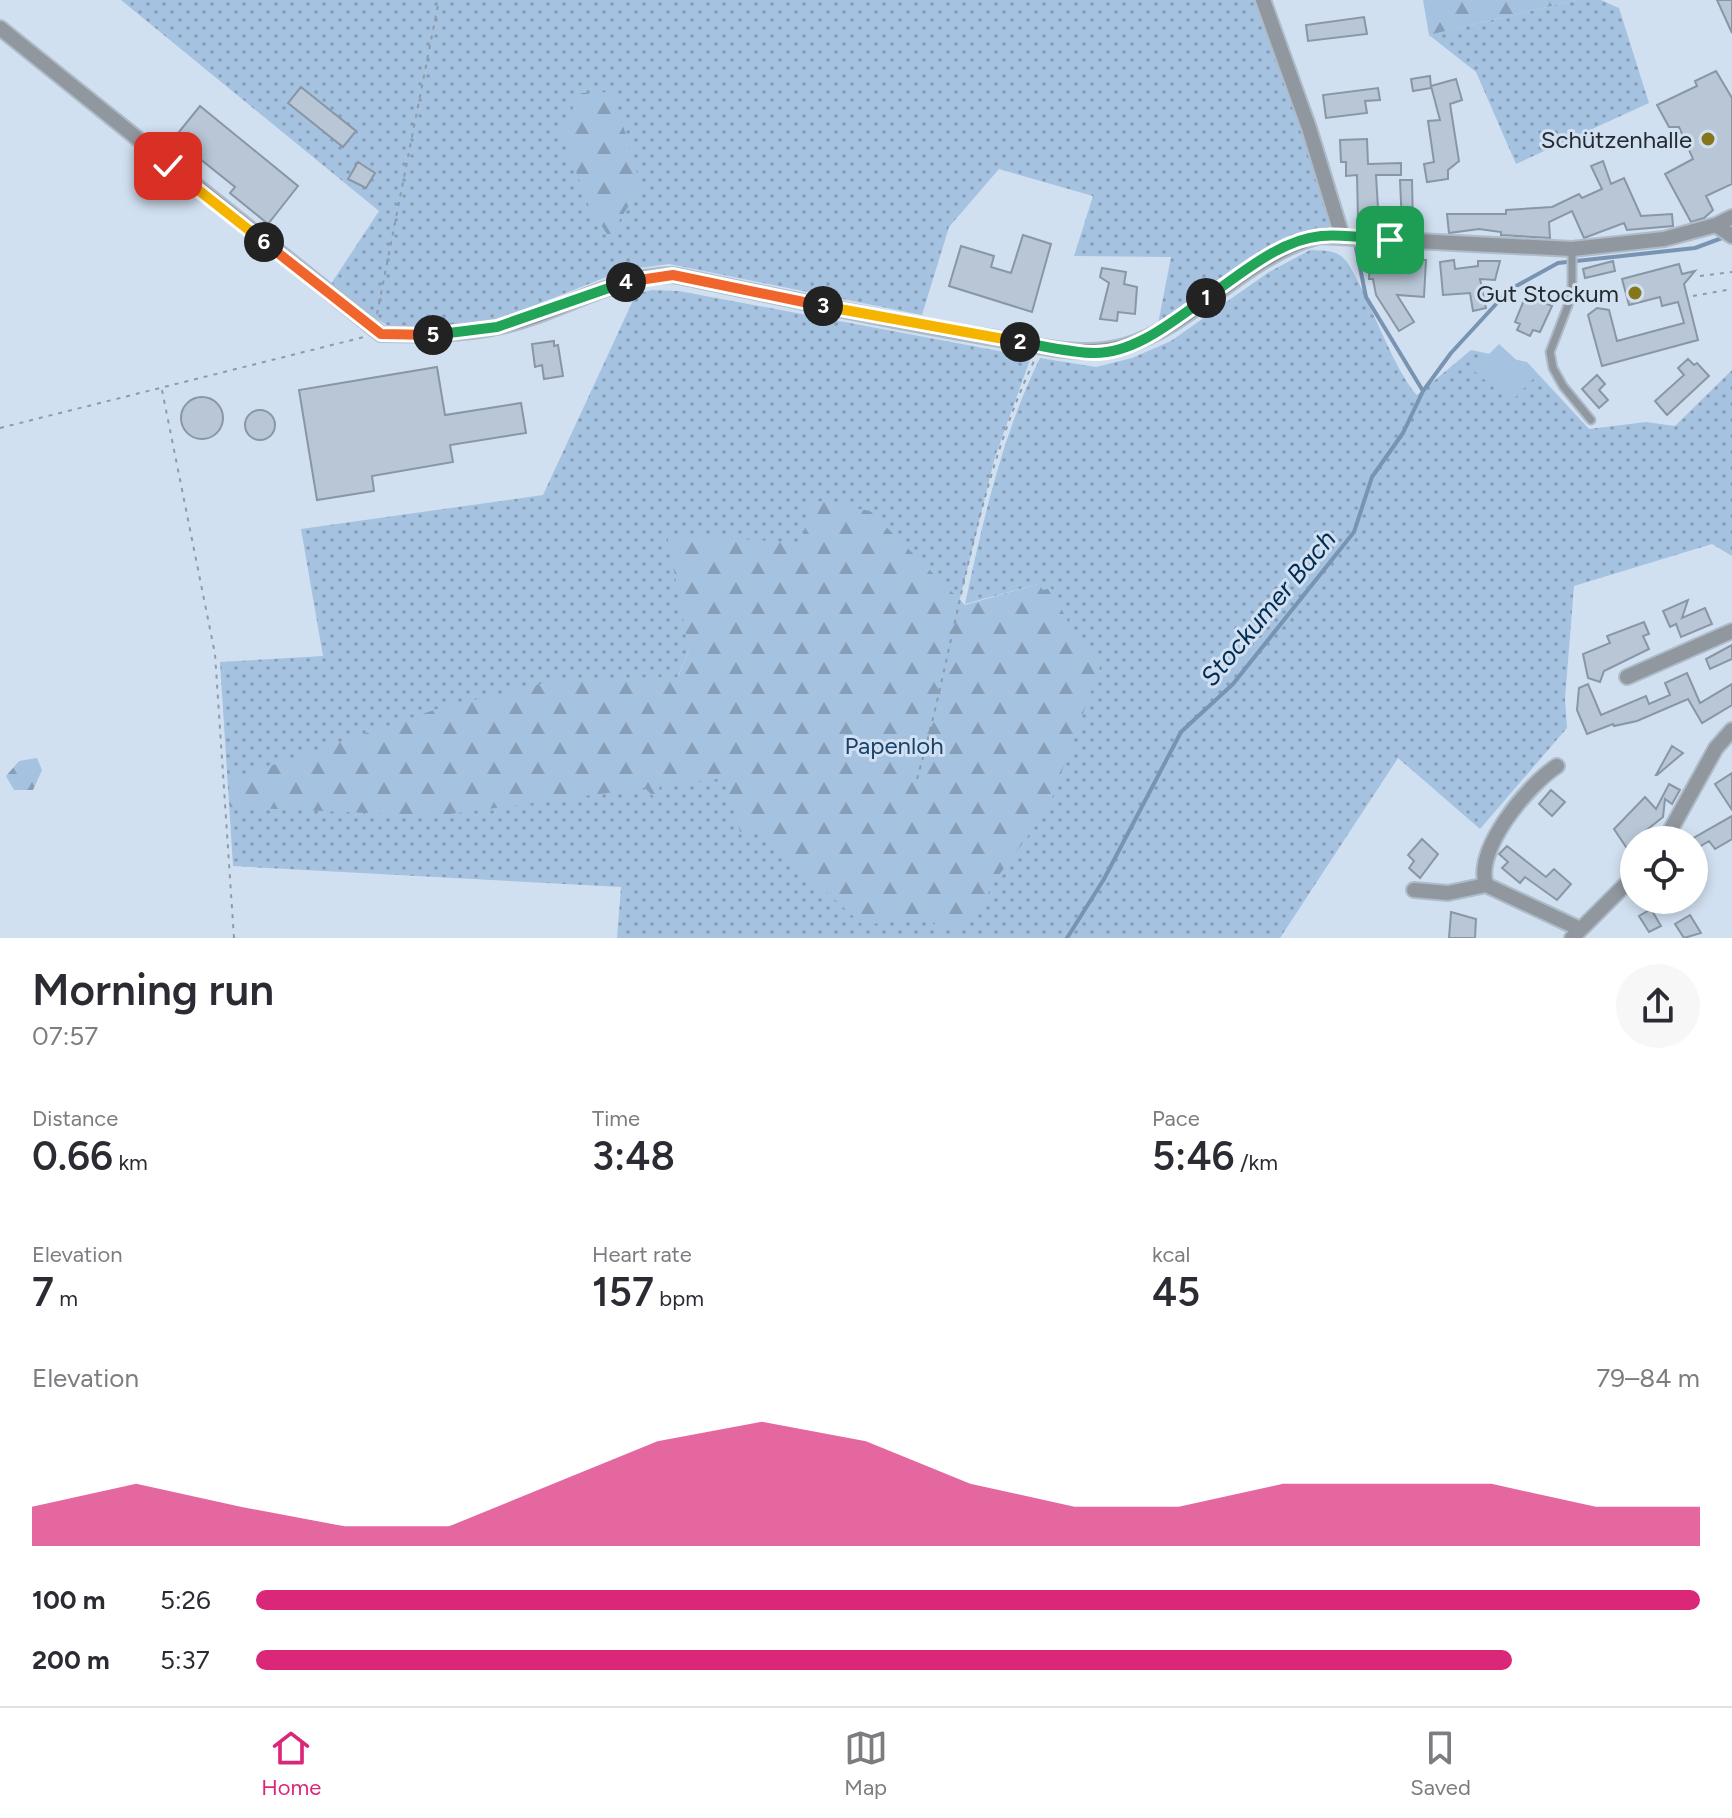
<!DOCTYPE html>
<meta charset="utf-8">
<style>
body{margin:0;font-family:Figtree,sans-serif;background:#f7f7f7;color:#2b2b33;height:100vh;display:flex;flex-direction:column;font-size:30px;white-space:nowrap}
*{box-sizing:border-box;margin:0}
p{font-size:26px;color:#7c7c81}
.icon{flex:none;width:44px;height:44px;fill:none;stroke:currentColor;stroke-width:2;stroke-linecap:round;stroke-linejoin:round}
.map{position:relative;height:938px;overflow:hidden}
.panel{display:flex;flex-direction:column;background:#fff;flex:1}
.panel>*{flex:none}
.fabs{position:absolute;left:1620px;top:826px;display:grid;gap:16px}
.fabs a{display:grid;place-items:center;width:88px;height:88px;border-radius:50%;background:#fff;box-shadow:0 4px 12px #0003;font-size:40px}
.pin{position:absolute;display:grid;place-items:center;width:68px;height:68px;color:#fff;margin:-34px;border-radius:16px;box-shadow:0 4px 12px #0006}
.km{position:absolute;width:40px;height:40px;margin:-20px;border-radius:50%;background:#222;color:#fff;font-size:22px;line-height:40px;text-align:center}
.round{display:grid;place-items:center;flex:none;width:84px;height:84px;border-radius:42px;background:#f7f7f7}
.overview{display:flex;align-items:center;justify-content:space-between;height:136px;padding:0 32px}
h1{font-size:44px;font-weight:600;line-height:60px}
.stats{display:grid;grid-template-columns:repeat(3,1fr);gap:12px;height:136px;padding:8px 32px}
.stats div{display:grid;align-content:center}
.stats b{font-size:40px;font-weight:600}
.stats small{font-size:22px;font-weight:400}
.stats p{font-size:22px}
.chart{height:224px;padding:16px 32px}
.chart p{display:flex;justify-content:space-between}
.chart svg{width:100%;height:144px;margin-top:8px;fill:#db2777;opacity:.7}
ul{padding:0 32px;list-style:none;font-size:26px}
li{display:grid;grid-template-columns:128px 96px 1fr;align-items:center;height:60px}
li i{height:20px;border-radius:10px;background:#db2777}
.tab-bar{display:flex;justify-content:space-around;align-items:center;height:112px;border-top:2px solid #e1e1e2;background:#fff;font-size:22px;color:#7c7c81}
.tab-bar a{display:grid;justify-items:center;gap:4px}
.tab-bar .selected{color:#db2777}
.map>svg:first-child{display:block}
.grass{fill:url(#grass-dots)}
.forest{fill:url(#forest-firs)}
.pitch{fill:#a5c2e1}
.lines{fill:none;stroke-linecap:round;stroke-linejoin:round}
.stream{stroke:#7894b2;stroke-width:4}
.building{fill:#b8c6d6;stroke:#8896a5;stroke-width:2}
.lane-casing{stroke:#aebcca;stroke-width:11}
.street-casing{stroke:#aebcca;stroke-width:18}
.path{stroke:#8e9aa7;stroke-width:2;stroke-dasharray:4 6;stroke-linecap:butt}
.lane{stroke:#91979e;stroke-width:7}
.street{stroke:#91979e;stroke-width:14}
.split-1-casing{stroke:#fff;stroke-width:16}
.split-2-casing{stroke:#fff;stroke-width:16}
.split-3-casing{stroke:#fff;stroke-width:16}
.split-4-casing{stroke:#fff;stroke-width:16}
.split-5-casing{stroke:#fff;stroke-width:16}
.split-6-casing{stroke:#fff;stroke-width:16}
.split-7-casing{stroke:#fff;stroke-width:16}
.split-1{stroke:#22a559;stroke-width:10}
.split-2{stroke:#22a559;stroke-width:10}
.split-3{stroke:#f5b400;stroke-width:10}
.split-4{stroke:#f0652b;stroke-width:10}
.split-5{stroke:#22a559;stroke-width:10}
.split-6{stroke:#f0652b;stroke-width:10}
.split-7{stroke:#f5b400;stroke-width:10}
.poi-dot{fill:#84771b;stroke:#d1e0f1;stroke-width:3}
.labels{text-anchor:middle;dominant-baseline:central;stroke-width:6;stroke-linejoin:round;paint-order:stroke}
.poi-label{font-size:24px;fill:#242a30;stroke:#d1e0f1;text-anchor:end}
.park-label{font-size:24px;fill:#18426c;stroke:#d1e0f1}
.water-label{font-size:26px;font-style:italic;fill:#002b52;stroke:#d1e0f1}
</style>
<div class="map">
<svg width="1732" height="938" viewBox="0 0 1732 938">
<defs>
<pattern id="grass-dots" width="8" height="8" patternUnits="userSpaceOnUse" patternTransform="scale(2)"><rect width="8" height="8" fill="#a5c2e1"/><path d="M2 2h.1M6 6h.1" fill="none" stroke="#869eb7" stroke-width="1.8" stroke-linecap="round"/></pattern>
<pattern id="forest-firs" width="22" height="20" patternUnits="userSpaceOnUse" patternTransform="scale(2)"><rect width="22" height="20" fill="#a5c2e1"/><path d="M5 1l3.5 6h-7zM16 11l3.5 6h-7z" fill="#869eb7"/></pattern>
</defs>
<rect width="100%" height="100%" fill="#d1e0f1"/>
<path class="grass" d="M121,0h1139l72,225 -7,6 -49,14 -118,79 13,-67 -97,-1 19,-60 -94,-27 -50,58 -27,88 -253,-51 -45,6 -131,52 -53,7 -53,-4 -60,-35 52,-79z
M1576,0h25l18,8 30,95 -133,61 -40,-92 -47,-37z
M1310,250c11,1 21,-1 31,6 18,12 50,112 76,139l54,-45 56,12 62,67 57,-7 29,4 57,-56v186l-20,-12 -138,42 -9,113 2,29 -87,101 -82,-71 -118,180h-663l4,-51 -388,-21 -13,-204 103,-6 -22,-127 242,-34 93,-201 16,-4 27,1 352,66 -36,100 -36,146 -159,-56 -102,81 -24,58 -63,47 35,55 33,-59 359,-145 -73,20c18,-83 37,-169 75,-246l56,9 36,-9 39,-17 98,-69z"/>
<path class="forest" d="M1423,0h153l-147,35z
M613,92l28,94 -32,51 -19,-28 -29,-78 20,-38z
M812,500l58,11 95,94 73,-21 5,6 8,-2 18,36 32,40 -53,145 -52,70 -19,34 -7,1 -13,17 -40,-12 -54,6 -106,-95 -17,2 -15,-54 -65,8 -4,13 -11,-11 -210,28 -205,-9 -1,-27 211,-72 121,-29 117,-2 11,-27 -22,-116 134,9z
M37,758l5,12 -9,20h-19l-8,-14 13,-15z"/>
<path class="pitch" d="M1499,344l36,33 -24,25 -38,-32z"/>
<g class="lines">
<path class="stream" d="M1356,248l10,49 57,94
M1067,938l37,-59 77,-147 52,-48 121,-152 18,-55 31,-44 20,-42 28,-38 58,-63 49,-27 137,-15 27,-10"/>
</g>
<path class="building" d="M1717,0h15v33z
M1364,17l3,17 -59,7 -2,-16z
M1716,71l16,27v86l-26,12 7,14 -9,8 -13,4 -26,-48 28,-15 -14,-32h-10l-12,-22 40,-19 -2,-5z
M1430,76l1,12 -18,3 -2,-12z
M1456,79l6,21 -12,4 9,57 -11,9v9l-21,3 -3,-18 10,-2 -6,-41 12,-1 -9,-34z
M301,87l55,44 -13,16 -55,-44z
M1378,88l2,12 -15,1 2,12 -41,5 -3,-23z
M200,106l98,80 -30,38 -38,-31 5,-6 -61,-49z
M1367,139l1,25 33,-1v12h-25l2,33 21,1v9l-41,1 -1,-44 -11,1v-14h-5l-1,-22z
M1603,161l8,23 13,-6 17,38 31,-2 1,12 -46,4 -3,-7 -40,15 -12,-27 -23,11 1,16 -49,-3v-3l-22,-3 -30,4 -2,-19h59v-4l46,-3 27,-13 3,4 20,-9 -11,-23z
M358,162l17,11 -9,15 -18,-9z
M1400,180h12l1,45h-11z
M1023,235l28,9 -19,68 -83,-26 12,-40 33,10 -3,11 20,6z
M1370,260h56l-2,37 -27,-2 17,27 -15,9 -23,-36 -3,-16h-4z
M1454,260l1,9 23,-3v-5h22l-5,19 -15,-1 6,29 -13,3 -3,-18 -27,2 -3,-33z
M1613,261l2,10 -30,7 -2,-9z
M1679,264l3,10 13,-3 -11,13 14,56 -96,26 -14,-51 9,-7 12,2 8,31 67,-18 -6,-21 -16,4 -2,-9 -31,8 -7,-26z
M1102,268l24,4 -2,12 13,3 -2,27 -17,-2 -1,9 -17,-2 9,-36 -9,-6z
M1526,295l26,11 -12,26 -7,-2 -3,6 -13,-6 3,-6 -5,-2z
M554,341v5l4,-1 5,31 -19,3 -2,-14 -7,2 -3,-23z
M1688,359l6,6 3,-2 12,13 -42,39 -12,-14 29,-26 -6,-7z
M437,367l8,48 76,-12 5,30 -76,12 3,17 -81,14 2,15 -57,9 -18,-110z
M1597,375l8,9 -6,6 9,10 -9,8 -17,-19z
M181 418a21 21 0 1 1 42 0a21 21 0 1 1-42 0Z
M245 425a15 15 0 1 1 30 0a15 15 0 1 1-30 0Z
M1688,600l-6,18 23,-10 7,16 -31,13 -5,-13 -6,3 -7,-16z
M1644,622l5,12 -6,2 6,13 -45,22 -4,11 -12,-4 -5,-24 27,-11 -3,-7z
M1732,645v14l-22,10 -4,-10z
M1687,673l13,30 32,-19v21l-30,18 -14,-24 -51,22 -23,5 -1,-2 -26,10 -10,-24 2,-22 9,-4 13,31 45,-19 3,8 21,-9 -5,-12z
M1672,746l11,7 -26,22h-1z
M1732,773v37l-17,-26z
M1669,784l11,6 -8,14 -7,-5 -2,18 -29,23 -6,10 -14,-21 31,-32 11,12z
M1551,790l14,12 -13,14 -13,-12z
M1732,816v23l-17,10 -6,-8 -13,8 -2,-9h-4z
M1422,839l16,15 -18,24 -11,-10 5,-7 -6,-6z
M1507,846l39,31 8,-8 17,15 -14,16 -32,-23 -5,6 -18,-15 6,-6 -9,-8z
M1651,909l10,17 -12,6 -10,-16z
M1451,912l25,7 -1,19h-26z
M1690,915l11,18 -17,5 -9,-14z"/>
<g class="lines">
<g class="lane-casing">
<path id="lane" d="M1572,249v46l-22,57 3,16 10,18 28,34"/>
</g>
<g class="street-casing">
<path id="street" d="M1263,0l46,128 33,108
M0,28l381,306c39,1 78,1 116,-7 60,-12 114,-51 176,-52 104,21 209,45 315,62 44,7 93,22 137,9 69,-21 119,-89 194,-110l253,13 92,-10 52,-14 16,-8
M1716,225l16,11
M1627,677l105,-46
M1557,766c-28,18 -83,83 -71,119l92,43
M1665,840l51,-92 16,-18
M1414,890l34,3 38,-8
M1572,938l62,-62"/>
</g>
<path class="path" d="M1700,276l32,-4
M1693,296l39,-7
M377,314l62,-314
M162,390l53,264 19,284
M0,428l364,-91
M917,779c39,-136 56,-289 117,-418"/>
<use href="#lane" class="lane"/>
<use href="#street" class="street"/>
</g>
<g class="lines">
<g class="split-1-casing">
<path id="split-1" d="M1206,298c34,-23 73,-58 115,-62 23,-2 46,2 69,4"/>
</g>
<g class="split-2-casing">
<path id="split-2" d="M1020,342c24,4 51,11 75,11 41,0 79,-33 111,-55"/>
</g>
<g class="split-3-casing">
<path id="split-3" d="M823,306l197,36"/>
</g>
<g class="split-4-casing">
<path id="split-4" d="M626,282l47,-7 150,31"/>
</g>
<g class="split-5-casing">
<path id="split-5" d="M433,335l64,-8 129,-45"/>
</g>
<g class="split-6-casing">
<path id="split-6" d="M264,242l117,92 52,1"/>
</g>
<g class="split-7-casing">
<path id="split-7" d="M168,166l96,76"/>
</g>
<use href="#split-1" class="split-1"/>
<use href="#split-2" class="split-2"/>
<use href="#split-3" class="split-3"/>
<use href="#split-4" class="split-4"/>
<use href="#split-5" class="split-5"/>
<use href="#split-6" class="split-6"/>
<use href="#split-7" class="split-7"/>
</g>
<g class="poi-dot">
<circle cx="1708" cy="139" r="8"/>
<circle cx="1635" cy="293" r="8"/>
</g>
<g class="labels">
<g class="poi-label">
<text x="1692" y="139">Schützenhalle</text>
<text x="1619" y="293">Gut Stockum</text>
</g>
<g class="park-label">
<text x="894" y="745">Papenloh</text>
</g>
<g class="water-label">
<text transform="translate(1268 608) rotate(-50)">Stockumer Bach</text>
</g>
</g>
</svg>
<div class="fabs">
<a><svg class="icon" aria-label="locate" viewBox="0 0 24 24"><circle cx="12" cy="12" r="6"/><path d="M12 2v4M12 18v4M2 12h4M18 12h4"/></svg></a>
</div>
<div class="pin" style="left:1390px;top:240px;background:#1e9e55"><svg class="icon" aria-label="arrive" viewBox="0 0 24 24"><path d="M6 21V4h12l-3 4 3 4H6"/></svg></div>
<div class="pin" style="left:168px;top:166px;background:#d93025"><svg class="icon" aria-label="check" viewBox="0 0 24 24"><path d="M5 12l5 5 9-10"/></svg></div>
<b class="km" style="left:1206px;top:298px">1</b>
<b class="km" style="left:1020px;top:342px">2</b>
<b class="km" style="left:823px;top:306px">3</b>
<b class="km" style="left:626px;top:282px">4</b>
<b class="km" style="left:433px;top:335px">5</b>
<b class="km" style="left:264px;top:242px">6</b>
</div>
<section class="panel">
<div class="overview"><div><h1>Morning run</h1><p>07:57</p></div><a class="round"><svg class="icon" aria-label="share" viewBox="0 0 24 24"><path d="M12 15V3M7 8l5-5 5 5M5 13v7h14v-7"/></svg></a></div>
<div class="stats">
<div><p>Distance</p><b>0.66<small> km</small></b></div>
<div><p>Time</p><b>3:48</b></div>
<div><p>Pace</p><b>5:46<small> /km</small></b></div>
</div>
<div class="stats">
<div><p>Elevation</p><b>7<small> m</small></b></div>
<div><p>Heart rate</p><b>157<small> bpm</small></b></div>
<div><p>kcal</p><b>45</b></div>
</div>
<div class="chart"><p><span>Elevation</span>79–84 m</p>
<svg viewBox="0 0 160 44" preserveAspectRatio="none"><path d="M0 44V32L10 25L20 32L30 38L40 38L50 25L60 12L70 6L80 12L90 25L100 32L110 32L120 25L130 25L140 25L150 32L160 32V44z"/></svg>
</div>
<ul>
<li><b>100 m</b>5:26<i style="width:100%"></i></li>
<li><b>200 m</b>5:37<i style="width:87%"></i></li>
</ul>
</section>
<nav class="tab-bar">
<a class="selected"><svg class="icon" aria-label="home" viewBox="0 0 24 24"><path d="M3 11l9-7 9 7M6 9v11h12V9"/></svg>Home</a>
<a><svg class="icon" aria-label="map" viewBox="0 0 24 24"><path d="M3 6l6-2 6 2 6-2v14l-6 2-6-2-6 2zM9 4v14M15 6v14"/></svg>Map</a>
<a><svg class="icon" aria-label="saved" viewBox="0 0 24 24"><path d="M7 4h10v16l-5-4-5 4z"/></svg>Saved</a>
</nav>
